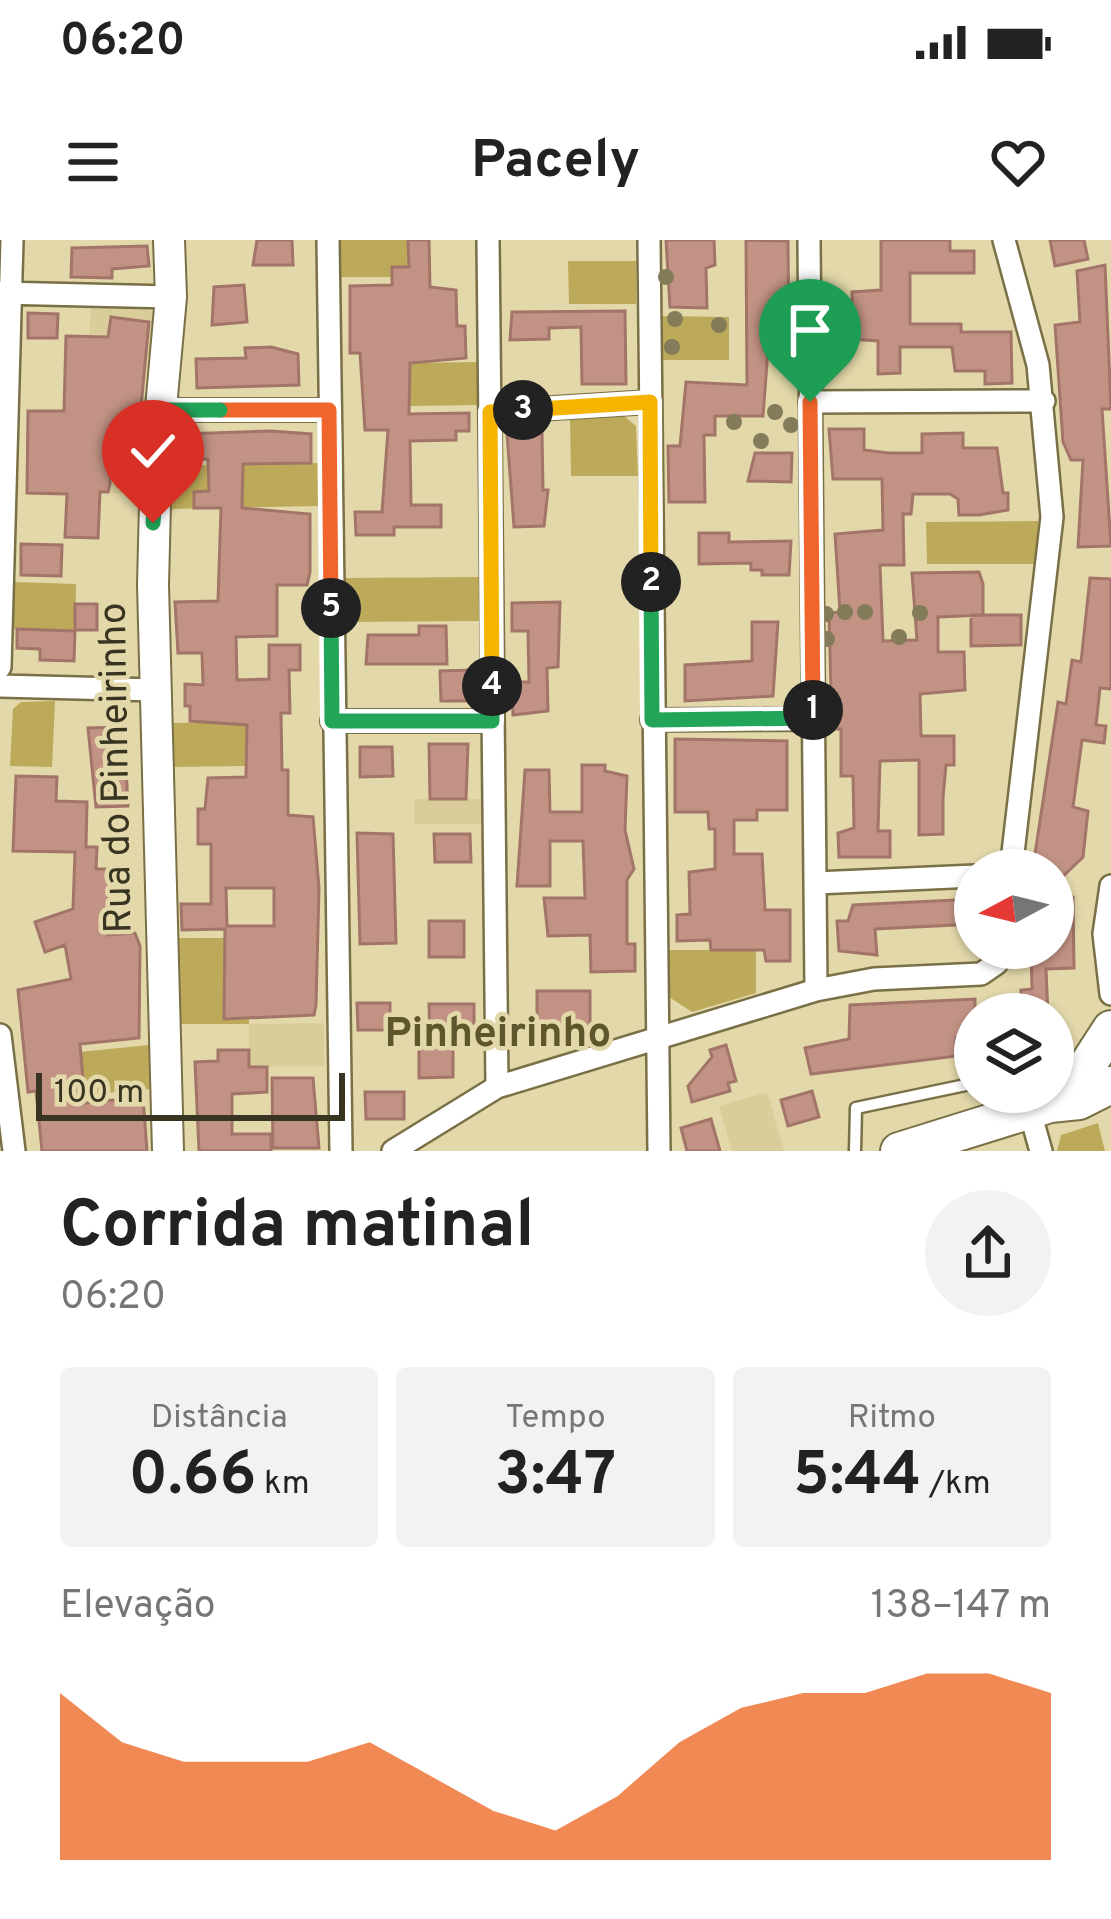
<!DOCTYPE html>
<html lang="pt">
<meta charset="utf-8">
<style>
body{margin:0;font-family:Overpass,sans-serif;background:#f2f2f2;color:#222;height:100vh;display:flex;flex-direction:column;font-size:45px;white-space:nowrap}
*{box-sizing:border-box;margin:0}
p{font-size:39px;color:#767676}
.icon{flex:none;width:66px;height:66px;fill:none;stroke:currentColor;stroke-width:2;stroke-linecap:round;stroke-linejoin:round}
.map{position:relative;height:911px;overflow:hidden}
.sheet{display:flex;flex-direction:column;background:#fff;flex:1}
.sheet>*{flex:none}
.needle{width:78px;rotate:263deg}
.buttons{position:absolute;left:954px;top:609px;display:grid;gap:24px}
.buttons a{display:grid;place-items:center;width:120px;height:120px;border-radius:50%;background:#fff;box-shadow:0 3px 9px #0004;font-size:60px}
.scale{position:absolute;left:36px;bottom:30px;width:309px;box-sizing:border-box;padding-left:12px;border:6px solid #383422;border-top:0;font-size:33px;line-height:42px;white-space:nowrap;color:#383422;-webkit-text-stroke:9px #e2d8aa;paint-order:stroke}
.pin{position:absolute;display:grid;place-items:center;width:102px;height:102px;color:#fff;margin:-123px -51px;border-radius:50% 50% 50% 0;rotate:-45deg;box-shadow:0 0 12px #0007}
.pin .icon{rotate:45deg}
.km{position:absolute;width:60px;height:60px;margin:-30px;border-radius:50%;background:#222;color:#fff;font-size:33px;line-height:60px;text-align:center}
.round{display:grid;place-items:center;flex:none;width:126px;height:126px;border-radius:63px;background:#f2f2f2}
.summary{display:flex;align-items:center;justify-content:space-between;height:204px;padding:0 60px}
h1{font-size:66px;font-weight:700;line-height:90px}
.stats{display:grid;grid-template-columns:repeat(3,1fr);gap:18px;height:204px;padding:12px 60px}
.stats div{display:grid;align-content:center;border-radius:12px;background:#f2f2f2;text-align:center}
.stats b{font-size:60px;font-weight:700}
.stats small{font-size:33px;font-weight:400}
.stats p{font-size:33px}
.chart{height:336px;padding:24px 60px}
.chart p{display:flex;justify-content:space-between}
.chart svg{width:100%;height:216px;margin-top:12px;fill:#ea580c;opacity:.7}
.status{display:flex;justify-content:space-between;align-items:center;height:84px;padding:0 60px;background:#fff;direction:ltr}
.status svg{height:33px;fill:currentColor}
header{display:flex;justify-content:space-between;align-items:center;height:156px;padding:0 60px;background:#fff;font-size:54px;font-weight:700}
.map>svg:first-child{display:block}
.built{fill:#d9cd99}
.green{fill:#bcaa5a}
.building{fill:#c29385;stroke:#a27568;stroke-width:3;fill-rule:evenodd}
.lines{fill:none;stroke-linecap:round;stroke-linejoin:round}
.lane-casing{stroke:#7a7046;stroke-width:15}
.street-casing{stroke:#7a7046;stroke-width:26}
.secondary-casing{stroke:#7a7046;stroke-width:34}
.primary-casing{stroke:#7a7046;stroke-width:40}
.lane{stroke:#fff;stroke-width:10}
.street{stroke:#fff;stroke-width:21}
.secondary{stroke:#fff;stroke-width:30}
.primary{stroke:#fff;stroke-width:36}
.tree{fill:#837b59}
.split-1-casing{stroke:#fff;stroke-width:24}
.split-2-casing{stroke:#fff;stroke-width:24}
.split-3-casing{stroke:#fff;stroke-width:24}
.split-4-casing{stroke:#fff;stroke-width:24}
.split-5-casing{stroke:#fff;stroke-width:24}
.split-6-casing{stroke:#fff;stroke-width:24}
.split-7-casing{stroke:#fff;stroke-width:24}
.split-1{stroke:#f0652b;stroke-width:15}
.split-2{stroke:#22a559;stroke-width:15}
.split-3{stroke:#f5b400;stroke-width:15}
.split-4{stroke:#f5b400;stroke-width:15}
.split-5{stroke:#22a559;stroke-width:15}
.split-6{stroke:#f0652b;stroke-width:15}
.split-7{stroke:#22a559;stroke-width:15}
.labels{text-anchor:middle;dominant-baseline:central;stroke-width:9;stroke-linejoin:round;paint-order:stroke}
.street-label{font-size:39px;fill:#383422;stroke:#e2d8aa}
.neighbourhood-label{font-size:42px;font-weight:bold;fill:#5e562c;stroke:#e2d8aa}
</style>
<div class="status"><b>06:20</b><svg viewBox="0 0 49 12"><path d="M0 12V9h3v3zM5 12V6h3v6zM10 12V3h3v9zM15 12V0h3v12zM26 1h20v11H26zM47 4h2v5h-2z"/></svg></div>
<header><svg class="icon" aria-label="menu" viewBox="0 0 24 24"><path d="M4 6h16M4 12h16M4 18h16"/></svg>Pacely<svg class="icon" aria-label="heart" viewBox="0 0 24 24"><path d="M12 20l-8-8c-3-5 5-10 8-4 3-6 11-1 8 4z"/></svg></header>
<div class="map">
<svg width="1111" height="911" viewBox="0 0 1111 911">
<rect width="100%" height="100%" fill="#e2d8aa"/>
<path class="built" d="M91,68l59,2 6,7 -3,38 -65,-1z
M85,159l65,2 -9,93 -83,-3z
M414,559h67v25h-67z
M324,783v43l-75,1v-43z
M767,852l17,59h-52l-13,-45z"/>
<path class="green" d="M340,0h68l1,37h-68z
M568,21h68v43h-67z
M661,76l68,1v43h-67z
M477,122l1,43 -68,1v-43z
M623,175l13,11 2,50h-67l-1,-59z
M318,223l1,43 -153,3 2,-43z
M1038,281l-1,43h-110l-1,-42z
M479,337l1,44 -135,1 -1,-44z
M15,342l61,2 -1,47 -62,-2z
M55,461l-3,66 -42,-1 3,-57 8,-7z
M246,482v44l-76,1 -1,-44z
M173,698h75l1,86h-74z
M668,710h88v43l-64,19 -23,-15z
M149,805l1,44 -65,6 -5,-43z
M1098,883l7,28h-48l4,-16z"/>
<path class="building" d="M257,0h35l1,25h-40z
M408,0h21l1,47 26,3 1,36h8l1,32 -56,5 -1,51 60,-1v18h-13v9l-46,1 1,64h30v22h-47v8h-38l-1,-23h27l6,-82h-23l-5,-77h-10v-67l42,-1v-18h17z
M666,0h48l1,25 -9,3 1,40 -37,-1z
M746,0l42,1 1,109h-21l-5,66h-48v19h-11l1,67h-36l-1,-56h12l6,-64 61,3z
M881,0h69v11h24v22h-64v51h51v8h50l1,51 -27,1v-13h-30l-3,-24h-52v26l-22,1v-33l-25,-2 -1,-47 29,-2z
M1050,0h34l4,19 -33,7z
M147,6l2,20 -37,3v9l-41,-1 1,-29z
M1105,25l6,144h-9l9,137 -33,1 5,-87h-12l-8,-18 -8,-117 25,-3 -3,-51z
M244,45l3,37 -35,3 2,-38z
M625,71l1,73h-44l-1,-57 -32,1v11l-39,1 2,-28z
M28,73l30,1 -1,24h-29z
M111,77l38,5 -11,117 -26,-1 -2,46 -2,8h-8l-2,46 -33,-1 2,-43 -40,-1 1,-82h36l2,-75 42,1z
M271,107l27,7 1,31 -102,3 -1,-29 50,-1 -1,-10z
M829,189h35v21l25,3h33v-19l41,-1v15h34l6,45h5v17l-29,5h-20l-1,-16 -8,-5h-37l-2,20h-8l1,51h-24l3,76 34,-1 -5,-67 67,-1 4,12v31l-45,2v35h26l1,38 -45,4 1,42h33v29h-8l-3,32v37l-24,1v-75l-39,1 -2,70h12v26h-51l-1,-24 16,-5 -1,-52h-12v-47h-9l-3,-116 11,-1 -5,-78 48,-4 -1,-51h-49z
M271,191l40,3v29l-68,1 -1,44 68,6v58l-3,13h-30v51l-41,1 1,43 32,-1v-34h31v25h-11l1,43h-9l1,57h6v45l25,2 6,71 -3,117 -2,10 -90,4 1,-90 -43,1 -1,-26h30v-60h-13v-35h7l3,-31 38,-1 1,-52 -57,-4v-15h-5v-22l18,1 -1,-32h-24l-3,-51 43,-1 3,-93h-27v-16l15,-1 -1,-32 -23,1 -3,-26zM226,648h48v38h-47z
M542,192l1,58h5l-4,36 -30,1 -7,-93z
M755,213h37l-1,29 -43,-1z
M699,293h30v9l62,-1 -2,34h-27v-5h-11v-7l-52,1z
M21,304l41,1 -1,31 -40,-1z
M1090,338l21,1v110l-11,-1 -4,37 10,1 -2,17 -22,-3 -9,67 15,4 -5,46 -26,25 -4,-12 -18,-16 23,-152 8,2 6,-44 9,2z
M560,362l-2,65 -11,1 1,43 -35,4 -1,-33h17l-1,-51h-16v-28z
M75,364h22v26h-22z
M971,375h50v30l-50,1z
M752,382h26l-5,74 -88,5v-36l67,-4z
M419,386h27l1,38h-81l2,-29h51z
M17,389l58,2 -1,30 -34,-1v-11l-23,-1z
M473,430l1,31h-33l-1,-30z
M124,487l4,79 -32,1 -8,-79z
M675,499l112,2v69h-30v10h-23v34h28l3,56h25v51h-24l-2,-11h-53l-1,-10 -33,1v-26l13,-1 -1,-42 26,-3v-40h-6l-1,-17h-33z
M429,504h39l-2,55h-36z
M360,507h32l1,29 -33,1z
M582,525h23v6l22,5 -2,54 9,39 -7,11v64h8v27l-44,1 -1,-37 -42,1 -4,-38h41l-2,-57h-33v45h-33l8,-116h24l1,42h32z
M16,536l41,1 -1,24 31,1 -1,45h11l-1,22h14l-2,66 27,-2 5,13 -1,92 -59,6 5,59 58,-6 4,54h-105l-6,-60 -8,1 -10,-102 53,-11 -6,-34 -20,7 -10,-30 38,-13 2,-57 -62,-1z
M357,593l36,1 3,109 -36,1z
M434,594h36l1,28h-36z
M1073,657l1,71 -28,1 2,45h-26l-1,-24 11,-1 -1,-41h22v-50z
M975,659v25l-100,5 2,26 -38,-4 -2,-30h11l5,-16z
M429,681h35v36h-35z
M537,751h53v40h-53z
M975,759v38l-19,1 1,18 -146,18 -6,-26 44,-9 1,-34z
M357,763h33v27h-32z
M429,764h45v29h-21v44l-34,1v-33h11z
M726,805l10,36 -8,2 2,8 -38,11 -4,-16 24,-29 -2,-7z
M218,810h31v17h18v25l-35,2v40h39v17h-72l-4,-89 23,-1z
M272,838h41l6,70h-46z
M812,851l7,26 -31,9 -7,-26z
M365,852h39v27h-38z
M711,879l9,32h-33l-6,-23z"/>
<g class="lines">
<g class="lane-casing">
<path id="lane" d="M855,911l1,-43 119,-25"/>
</g>
<g class="street-casing">
<path id="street" d="M328,0l13,911
M488,0l9,847
M649,0l10,911
M809,0l7,750
M1004,0l34,125 14,152 -41,353
M0,53l171,4
M810,162l234,-1
M162,170h167
M490,172l160,-10
M0,427l12,-427
M0,446l156,4
M652,480l161,-1
M332,481h160
M816,643l159,-7
M1111,646l-7,48 7,60
M0,795l14,116
M1030,872l11,39
M393,911l104,-64 319,-97 58,-11 107,-5 16,-11 4,-15"/>
</g>
<g class="secondary-casing">
<path id="secondary" d="M168,911l-15,-566 3,-122 15,-166 -2,-57"/>
</g>
<g class="primary-casing">
<path id="primary" d="M1053,862l21,-16 37,-57
M899,911l151,-47 29,-3 32,-16"/>
</g>
<use href="#lane" class="lane"/>
<use href="#street" class="street"/>
<use href="#secondary" class="secondary"/>
<use href="#primary" class="primary"/>
</g>
<g class="tree">
<circle cx="666" cy="37" r="8"/>
<circle cx="675" cy="79" r="8"/>
<circle cx="719" cy="85" r="8"/>
<circle cx="672" cy="107" r="8"/>
<circle cx="775" cy="172" r="8"/>
<circle cx="734" cy="182" r="8"/>
<circle cx="791" cy="185" r="8"/>
<circle cx="761" cy="201" r="8"/>
<circle cx="845" cy="372" r="8"/>
<circle cx="865" cy="372" r="8"/>
<circle cx="920" cy="373" r="8"/>
<circle cx="826" cy="374" r="8"/>
<circle cx="899" cy="397" r="8"/>
<circle cx="827" cy="399" r="8"/>
</g>
<g class="lines">
<g class="split-1-casing">
<path id="split-1" d="M810,162l3,308"/>
</g>
<g class="split-2-casing">
<path id="split-2" d="M651,342l1,138 161,-2v-8"/>
</g>
<g class="split-3-casing">
<path id="split-3" d="M523,170l127,-8 1,180"/>
</g>
<g class="split-4-casing">
<path id="split-4" d="M492,446l-2,-274 33,-2"/>
</g>
<g class="split-5-casing">
<path id="split-5" d="M331,368l1,113h160v-35"/>
</g>
<g class="split-6-casing">
<path id="split-6" d="M220,170h109l2,198"/>
</g>
<g class="split-7-casing">
<path id="split-7" d="M153,283l9,-113h58"/>
</g>
<use href="#split-1" class="split-1"/>
<use href="#split-2" class="split-2"/>
<use href="#split-3" class="split-3"/>
<use href="#split-4" class="split-4"/>
<use href="#split-5" class="split-5"/>
<use href="#split-6" class="split-6"/>
<use href="#split-7" class="split-7"/>
</g>
<g class="labels">
<g class="street-label">
<text transform="translate(118 528) rotate(-91)">Rua do Pinheirinho</text>
</g>
<g class="neighbourhood-label">
<text x="498" y="795">Pinheirinho</text>
</g>
</g>
</svg>
<div class="buttons">
<a><svg class="needle" viewBox="-14 -14 28 28"><path d="M0-13l5 13h-10z" fill="#e53935"/><path d="M0 13l5-13h-10z" fill="#767676"/></svg></a>
<a><svg class="icon" aria-label="layers" viewBox="0 0 24 24"><path d="M12 4l9 5-9 5-9-5zM3 14l9 5 9-5"/></svg></a>
</div>
<div class="scale">100 m</div>
<div class="pin" style="left:810px;top:162px;background:#1e9e55"><svg class="icon" aria-label="arrive" viewBox="0 0 24 24"><path d="M6 21V4h12l-3 4 3 4H6"/></svg></div>
<div class="pin" style="left:153px;top:283px;background:#d93025"><svg class="icon" aria-label="check" viewBox="0 0 24 24"><path d="M5 12l5 5 9-10"/></svg></div>
<b class="km" style="left:813px;top:470px">1</b>
<b class="km" style="left:651px;top:342px">2</b>
<b class="km" style="left:523px;top:170px">3</b>
<b class="km" style="left:492px;top:446px">4</b>
<b class="km" style="left:331px;top:368px">5</b>
</div>
<section class="sheet">
<div class="summary"><div><h1>Corrida matinal</h1><p>06:20</p></div><a class="round"><svg class="icon" aria-label="share" viewBox="0 0 24 24"><path d="M12 15V3M7 8l5-5 5 5M5 13v7h14v-7"/></svg></a></div>
<div class="stats">
<div><p>Distância</p><b>0.66<small> km</small></b></div>
<div><p>Tempo</p><b>3:47</b></div>
<div><p>Ritmo</p><b>5:44<small> /km</small></b></div>
</div>
<div class="chart"><p><span>Elevação</span>138–147 m</p>
<svg viewBox="0 0 160 44" preserveAspectRatio="none"><path d="M0 44V10L10 20L20 24L30 24L40 24L50 20L60 27L70 34L80 38L90 31L100 20L110 13L120 10L130 10L140 6L150 6L160 10V44z"/></svg>
</div>
</section>
